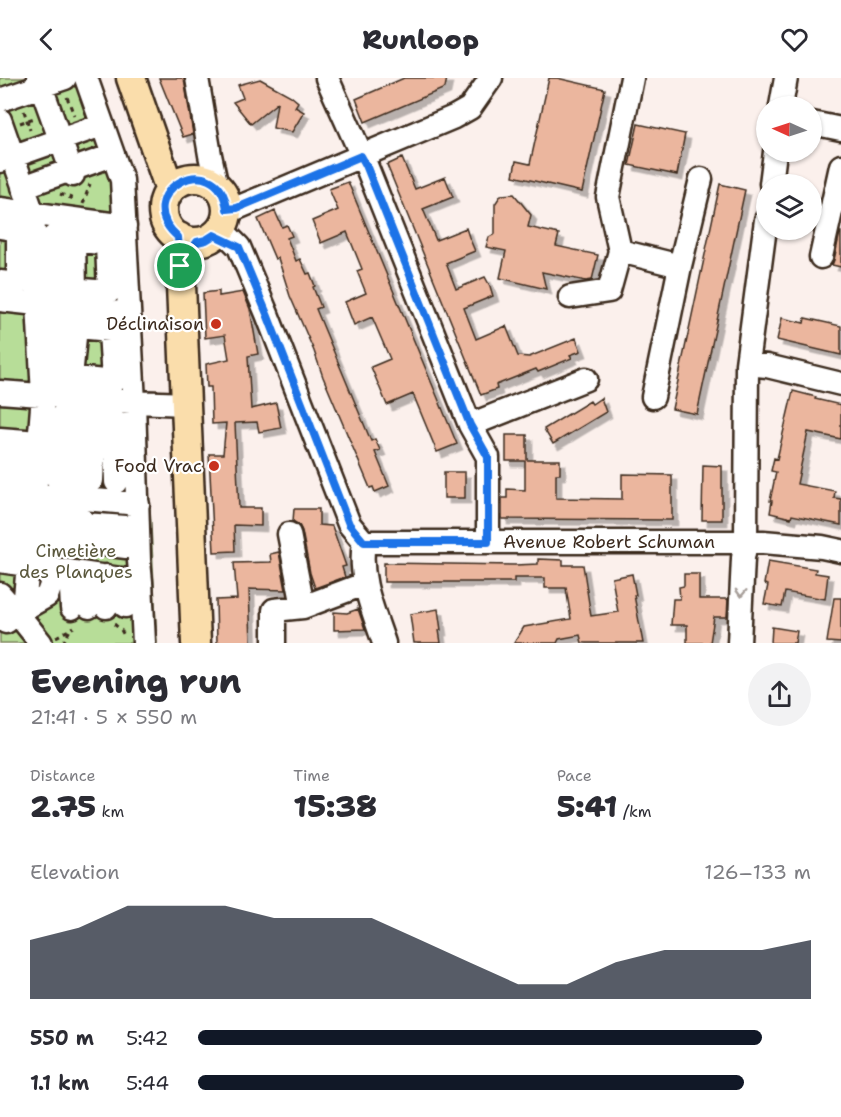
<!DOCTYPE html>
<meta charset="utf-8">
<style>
body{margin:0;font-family:"Shantell Sans",sans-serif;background:#f2f2f3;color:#2b2b33;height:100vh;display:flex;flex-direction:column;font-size:22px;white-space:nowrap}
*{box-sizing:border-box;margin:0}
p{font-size:20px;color:#7c7c81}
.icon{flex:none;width:33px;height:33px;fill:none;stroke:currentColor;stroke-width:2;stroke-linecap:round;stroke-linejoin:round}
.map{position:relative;height:565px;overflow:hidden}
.sheet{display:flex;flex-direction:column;background:#fff;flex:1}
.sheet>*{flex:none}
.needle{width:39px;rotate:273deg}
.controls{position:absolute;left:756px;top:18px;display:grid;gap:12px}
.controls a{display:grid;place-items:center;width:66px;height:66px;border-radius:50%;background:#fff;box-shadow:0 2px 4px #0004;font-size:30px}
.pin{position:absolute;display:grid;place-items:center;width:51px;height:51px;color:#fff;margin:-26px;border:3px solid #fff;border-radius:50%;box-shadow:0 2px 6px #0007}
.round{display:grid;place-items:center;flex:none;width:63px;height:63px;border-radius:32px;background:#f2f2f3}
.overview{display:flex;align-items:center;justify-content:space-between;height:102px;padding:0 30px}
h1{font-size:33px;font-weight:800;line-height:45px}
.figures{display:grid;grid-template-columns:repeat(3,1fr);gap:9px;height:102px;padding:6px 30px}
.figures div{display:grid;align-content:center}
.figures b{font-size:30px;font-weight:800}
.figures small{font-size:16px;font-weight:400}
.figures p{font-size:16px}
.chart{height:168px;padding:12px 30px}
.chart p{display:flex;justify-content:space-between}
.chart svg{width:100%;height:108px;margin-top:6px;fill:#111827;opacity:.7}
ul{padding:0 30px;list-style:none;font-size:20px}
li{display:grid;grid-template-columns:96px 72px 1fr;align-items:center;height:45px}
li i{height:15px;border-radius:8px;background:#111827}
header{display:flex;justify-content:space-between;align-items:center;height:78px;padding:0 30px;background:#fff;font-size:27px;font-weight:800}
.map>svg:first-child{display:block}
.green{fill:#b7dd98;stroke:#79845b;stroke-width:1.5}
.building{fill:#ebb69e;stroke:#3b2a1e;stroke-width:1.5;filter:url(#shadow)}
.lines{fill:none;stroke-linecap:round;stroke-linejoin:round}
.minor-casing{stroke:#3b2a1e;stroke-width:27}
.major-casing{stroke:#3b2a1e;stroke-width:33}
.path{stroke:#3b2a1e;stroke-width:3;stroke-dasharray:4.5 4.5;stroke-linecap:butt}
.minor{stroke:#fff;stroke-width:22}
.major{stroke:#faddab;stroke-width:28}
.oneway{stroke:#a79f9a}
.route-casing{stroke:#fff;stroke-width:12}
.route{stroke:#1a73e8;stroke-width:8}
.poi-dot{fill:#c8321e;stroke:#fff;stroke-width:2}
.labels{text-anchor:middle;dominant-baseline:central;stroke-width:4.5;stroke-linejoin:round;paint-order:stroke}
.poi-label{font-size:18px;fill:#3b2a1e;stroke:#fff;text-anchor:end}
.street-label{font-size:18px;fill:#3b2a1e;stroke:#fff}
.park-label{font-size:18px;fill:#5a573c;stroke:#fff}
</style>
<header><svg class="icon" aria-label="back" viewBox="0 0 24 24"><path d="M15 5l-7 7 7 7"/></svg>Runloop<svg class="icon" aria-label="heart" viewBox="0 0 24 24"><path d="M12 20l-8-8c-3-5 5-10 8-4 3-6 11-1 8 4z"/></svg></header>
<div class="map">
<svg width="841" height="565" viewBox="0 0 841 565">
<defs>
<filter id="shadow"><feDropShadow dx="5.5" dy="5.5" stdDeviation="0" flood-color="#0004"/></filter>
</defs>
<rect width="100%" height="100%" fill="#fbf0ec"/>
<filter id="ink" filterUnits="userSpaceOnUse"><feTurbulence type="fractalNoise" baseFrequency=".0167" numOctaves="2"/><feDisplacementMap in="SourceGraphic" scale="12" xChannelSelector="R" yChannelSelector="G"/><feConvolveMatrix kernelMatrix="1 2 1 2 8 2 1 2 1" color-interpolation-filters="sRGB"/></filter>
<g filter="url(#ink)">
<path class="green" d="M0,0h97l36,100 24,465h-157z"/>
<path class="building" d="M159,0h25l9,56 -10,3z
M404,0h43l-2,10 -80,34 -9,-23z
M549,0h8l48,11 -23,103 -69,-16 3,-15 14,3z
M260,1l31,17 7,6 -3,5 9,5 -12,20 -19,-4 4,-25 -26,21 -18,-22 10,-4 -5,-13z
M638,46l47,10 -8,41 -48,-10z
M402,80l13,31 30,-12 8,20 -30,12 13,31 30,-12 3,9 6,14 -29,12 10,26 29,-12 5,9 3,10 -29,12 12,31 30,-13 12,30 11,1 47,-19 5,13 -11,4 2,3 -34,14 -2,-3 -40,16 1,4 -16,6 -94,-230z
M348,104l109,262 -20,8 -24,-58 -26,11 -16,-38 19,-8 -18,-42 -18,8 -9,-23 21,-9 -9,-22 5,-2 -15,-37 -26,11 -9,-22 26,-11 -9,-21z
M720,106l25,6 -48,224 -25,-5z
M514,116l17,21 -3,12 31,7 -3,12 42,9 -6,25 -6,1 -44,-9 4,17 -46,-11 6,-27 -20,-4 3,-10 6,-3v-30l6,-9z
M275,133l7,16 5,-2 5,11 -5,2 9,23 4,-2 7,15 3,-1 5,13 -2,1 8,20 -5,2 55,132 4,-2 5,11 -5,2 14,34 -14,6 -2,-5 -3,1 -47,-111 -9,-26 -24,-55 -12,-38 -3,1 -17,-40z
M840,154h1v35l-9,-2 2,-5z
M219,213v5l24,-4 7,17 8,45 -10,2 3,53 25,-6 5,25 -22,4 -2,-10 -22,1 4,85h22v18l-27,-1 1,26 -21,1 -5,-98h14l3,-31 -14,1 -1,-37h-4l-1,-23 23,-5 -4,-24 -20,3 -2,-45z
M782,240l22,5 1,-5 36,8v29l-64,-15z
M793,313l23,6 -1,2 26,6v34l-33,-7 -11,52 38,7 -1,7 7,1v26l-49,-10 -1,3 -21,-5 2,-12h-2l6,-29 -5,-1 3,-13 3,1z
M601,320l5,14 -53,32 -9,-15 46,-28 2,3z
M506,357h21v25h33v14h-4v24l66,1v-25l50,1v45l-170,-1v-21h5v-9l18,1v-29h-19z
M703,387l19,1v54h-20z
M444,394h21v26h-21z
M294,431h25v16l13,1 14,40 -4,1 3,10 -30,11 -5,-15 -8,-42 -3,-6 -6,-4z
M279,474l7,38 -37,-1 2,54h-34l-1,-43 21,-1 -3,-36 37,-1 -1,-8z
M538,481l25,1v5h20l8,51 27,-4 -6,-34 20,-4 4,21h-2l9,48h-61l-2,-8 -21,4 -2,4h-43l10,-16 47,-8 -5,-31h-21v-10h-31v4h-130v-19l131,2 23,-1z
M768,483l48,8 -1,4 13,2 -3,24 -40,-7 -3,15 -18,-3 4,-19 -4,-1z
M684,496h15v25h29l-1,18h-13l-4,26h-23v-18h-16l2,-26h7l-1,-12 5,-1z
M834,520h7v45l-14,-1z
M358,531l7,20 -31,1v-18l13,1z
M438,531l3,21h-2l2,13h-27l-4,-29z
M772,549l25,4 -2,12h-24z"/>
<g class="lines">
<g class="minor-casing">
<path id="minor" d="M38,0l35,97
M86,0l36,102 12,222 5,159 2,21
M197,0l13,77 7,32
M327,0l39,87 104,260 18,32v84
M0,22l65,-22
M781,28l5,-28
M0,42l33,94 10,181 -8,99 -6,51
M812,45l29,6
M0,83l102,-36
M771,106l4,-32
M23,109l90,-32
M0,131l125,17
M227,131l10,-1 217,-91 16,-9 21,-30
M0,149l18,3v54l-18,-2
M221,151l18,18 28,67 82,210 15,18
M74,162l1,50
M620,173l60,15 21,-87
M821,179l20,-91
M570,219l39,-6 11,-40 -12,-54 24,-119
M0,222l129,14
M57,247l53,5 3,52 -56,-6z
M80,249l2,-37 -26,-2 -3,-51 54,7 2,48 -27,-2
M747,286l20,2 74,18
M70,309l6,-60
M0,314l134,10 52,2
M653,319l27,-131
M470,347l116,-46
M0,361l26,2
M0,379l27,2
M0,396l26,2
M71,401l6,-61
M84,402l-28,-3 4,-60 54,3 2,62
M92,402l4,-76
M0,413l138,13
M0,433l20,2v13l-20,-2
M84,446l41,3 1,20 -85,-11 3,-19 40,4
M289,456l14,73
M0,462l43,7
M364,464h399l59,5 19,4
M364,464c-6,35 9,68 20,101
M0,483l141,21 3,61
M70,493l2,37
M88,496l1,33
M106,498v31
M123,501l2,27
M0,516l17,19
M17,535l8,-16 3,-32
M0,536l17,-1 30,-17 4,-11 2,-17
M6,544l11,-9 24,30
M274,565v-33l29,-3 61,-23
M739,565l4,-85 3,-16 1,-178 19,-144"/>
</g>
<g class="major-casing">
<path id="major" d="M131,0l39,112
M163 132a32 32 0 1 1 64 0a32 32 0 1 1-64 0Z
M179,159l17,406"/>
</g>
<path class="path" d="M67,19l7,18
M24,33l6,19
M20,45l14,-5
M60,116l14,5
M83,126l7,-20
M114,546l7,6 4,7
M56,559l18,-10
M63,565l7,-13"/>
<use href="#minor" class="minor"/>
<use href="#major" class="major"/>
</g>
<defs><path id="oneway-chevron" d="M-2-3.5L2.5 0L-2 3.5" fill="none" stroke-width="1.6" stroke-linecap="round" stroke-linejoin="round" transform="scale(1.5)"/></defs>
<use class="oneway" href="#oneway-chevron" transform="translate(741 515) rotate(92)"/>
</g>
<g class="lines" filter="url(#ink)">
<g class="route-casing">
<path id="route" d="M361,78l5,9 104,260 18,32v85h-124l-15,-18 -82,-210 -28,-67 -25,-12 -8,5 -9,2 -17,24 -2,-29c-51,-44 40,-93 49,-28l10,-1z"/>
</g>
<use href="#route" class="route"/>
</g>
<g class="poi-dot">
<circle cx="216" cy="246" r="6"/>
<circle cx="214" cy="388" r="6"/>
</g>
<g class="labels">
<g class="poi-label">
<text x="204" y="246">Déclinaison</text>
<text x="202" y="388">Food Vrac</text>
</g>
<g class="street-label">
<text x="609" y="464">Avenue Robert Schuman</text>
</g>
<g class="park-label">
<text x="76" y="473">Cimetière<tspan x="76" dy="21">des Planques</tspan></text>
</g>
</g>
</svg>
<div class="controls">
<a><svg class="needle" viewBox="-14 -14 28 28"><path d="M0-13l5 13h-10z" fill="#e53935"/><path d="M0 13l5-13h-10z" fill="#7c7c81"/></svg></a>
<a><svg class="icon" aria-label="layers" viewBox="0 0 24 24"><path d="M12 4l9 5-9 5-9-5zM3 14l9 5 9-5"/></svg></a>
</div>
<div class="pin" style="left:180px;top:188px;background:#1e9e55"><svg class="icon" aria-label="arrive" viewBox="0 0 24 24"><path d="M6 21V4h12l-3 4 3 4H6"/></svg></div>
</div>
<section class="sheet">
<div class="overview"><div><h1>Evening run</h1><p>21:41 · 5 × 550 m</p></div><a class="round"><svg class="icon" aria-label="share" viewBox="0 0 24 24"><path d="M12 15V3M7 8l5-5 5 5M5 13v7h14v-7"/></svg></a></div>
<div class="figures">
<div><p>Distance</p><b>2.75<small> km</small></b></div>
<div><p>Time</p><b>15:38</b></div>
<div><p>Pace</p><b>5:41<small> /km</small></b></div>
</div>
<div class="chart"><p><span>Elevation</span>126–133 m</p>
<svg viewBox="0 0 160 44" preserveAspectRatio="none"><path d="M0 44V20L10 15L20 6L30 6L40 6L50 11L60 11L70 11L80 20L90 29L100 38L110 38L120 29L130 24L140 24L150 24L160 20V44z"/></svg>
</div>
<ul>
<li><b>550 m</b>5:42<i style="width:92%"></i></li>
<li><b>1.1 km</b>5:44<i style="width:89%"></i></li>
</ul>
</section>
